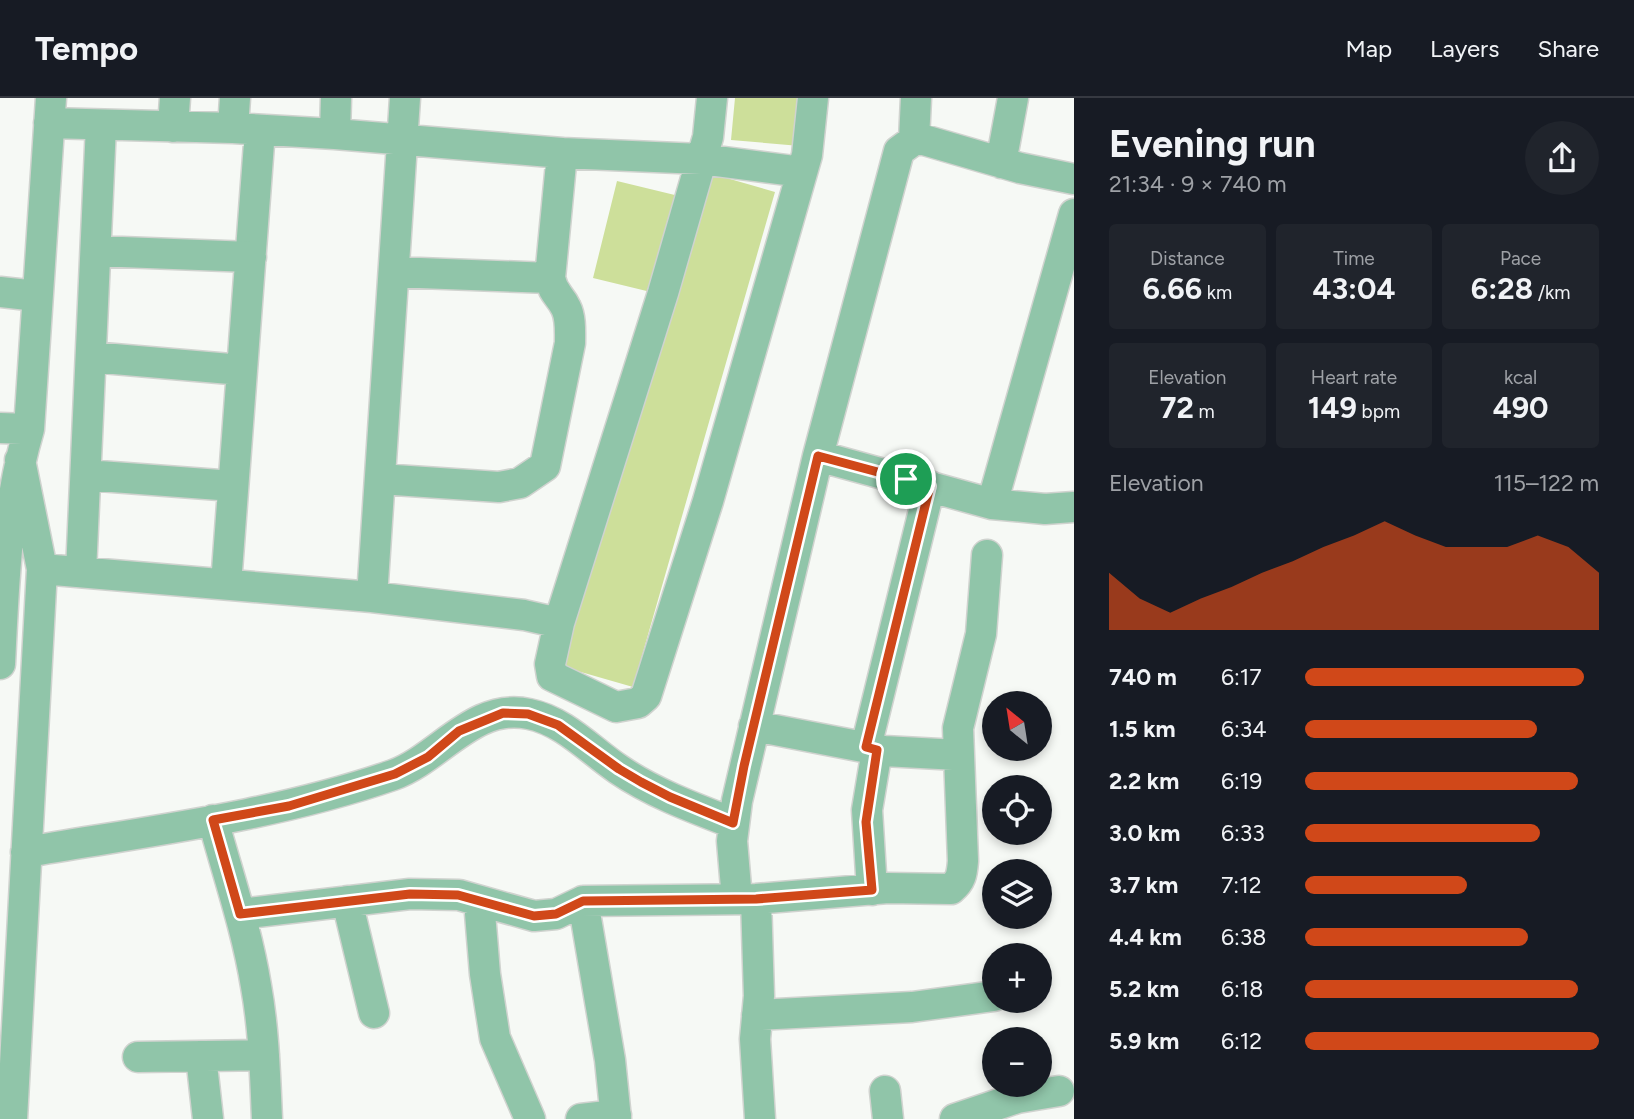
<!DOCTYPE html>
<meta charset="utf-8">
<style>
body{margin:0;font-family:Figtree,sans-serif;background:#20242c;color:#f1f3f6;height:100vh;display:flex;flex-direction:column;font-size:26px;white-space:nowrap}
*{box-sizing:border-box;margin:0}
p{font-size:23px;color:#9ea1a6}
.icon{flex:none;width:38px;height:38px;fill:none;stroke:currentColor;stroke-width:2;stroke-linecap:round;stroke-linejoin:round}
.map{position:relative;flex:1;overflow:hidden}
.panel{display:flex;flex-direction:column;background:#171b24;width:560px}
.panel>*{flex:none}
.needle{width:46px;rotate:330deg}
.buttons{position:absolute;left:982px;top:593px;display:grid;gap:14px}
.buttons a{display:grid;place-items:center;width:70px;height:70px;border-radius:50%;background:#171b24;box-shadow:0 4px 10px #0003;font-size:35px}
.pin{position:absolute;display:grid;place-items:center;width:60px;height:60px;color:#fff;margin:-30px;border:4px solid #fff;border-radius:50%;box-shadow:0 2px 7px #0007}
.round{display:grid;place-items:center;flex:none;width:74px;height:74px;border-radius:37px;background:#20242c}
.overview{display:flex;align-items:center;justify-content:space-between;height:119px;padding:0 35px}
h1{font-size:38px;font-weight:700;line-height:52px}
.metrics{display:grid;grid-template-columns:repeat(3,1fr);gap:10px;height:119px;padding:7px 35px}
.metrics div{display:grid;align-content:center;border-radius:7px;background:#20242c;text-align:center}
.metrics b{font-size:30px;font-weight:700}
.metrics small{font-size:19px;font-weight:400}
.metrics p{font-size:19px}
.chart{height:196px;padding:14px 35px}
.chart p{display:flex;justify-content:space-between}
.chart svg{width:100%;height:126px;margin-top:7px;fill:#d04819;opacity:.7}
ul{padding:0 35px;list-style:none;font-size:23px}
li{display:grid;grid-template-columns:112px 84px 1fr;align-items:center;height:52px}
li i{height:18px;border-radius:9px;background:#d04819}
header{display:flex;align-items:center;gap:42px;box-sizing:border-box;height:98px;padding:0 35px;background:#171b24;border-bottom:2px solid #363941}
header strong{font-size:33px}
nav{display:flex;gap:38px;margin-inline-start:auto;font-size:24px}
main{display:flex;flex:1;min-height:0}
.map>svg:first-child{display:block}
.building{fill:#cddf9a}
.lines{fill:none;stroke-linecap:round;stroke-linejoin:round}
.minor-casing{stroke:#d0d3cf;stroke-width:33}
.minor{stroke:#90c5a9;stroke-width:30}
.route-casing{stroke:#fff;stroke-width:14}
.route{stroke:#d04819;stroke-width:9}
</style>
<header>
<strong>Tempo</strong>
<nav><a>Map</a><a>Layers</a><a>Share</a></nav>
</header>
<main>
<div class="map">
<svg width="1074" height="1021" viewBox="0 0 1074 1021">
<rect width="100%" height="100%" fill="#f6f9f5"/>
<path class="building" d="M735,0h70l-5,48 -69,-6z
M702,73l73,21 -142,495 -73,-21z
M617,83l66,16 -24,97 -66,-16z"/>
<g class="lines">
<g class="minor-casing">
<path id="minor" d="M49,25l184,5 102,6 227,19 139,6 101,13
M173,29l2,-29
M233,30l2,-30
M335,36l1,-36
M914,42l2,-42
M1001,65l12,-65
M96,153l155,6
M394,174l156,6
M0,194l37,4
M91,259l151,13
M0,330l29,1
M818,358l174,48 53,5 29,-2
M86,377l147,11
M380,381l119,8 21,-4 25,-17 25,-123c0,-11 1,-25 -4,-35 -6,-13 -13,-14 -16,-30l12,-125
M992,406l82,-290
M42,471l330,28 152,18 35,8 -9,41 2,12 64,31 22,-4 8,-7 62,-195 99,-346 6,-57
M81,474l20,-447
M226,486l34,-454
M372,499l33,-499
M559,525l104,-330 45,-156 4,-39
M0,566c4,-81 6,-156 29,-235l22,-331
M754,628l130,25 74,4
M866,649l64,-261
M213,722c15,55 34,110 43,166 8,44 9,88 11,133
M26,754c123,-21 249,-36 367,-77 47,-17 81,-73 136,-61 35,7 61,36 89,55 35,24 76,39 115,54
M872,792l-5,-80 10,-60
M737,801l-5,-58 5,-40 81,-345 81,-305 15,-11h10l96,28 54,11
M756,801l3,97 -4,43 5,80
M347,803l27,112
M479,803l6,73 10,64 35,81
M583,803l27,159 6,59
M240,816l170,-20 49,1 75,21 22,-2 27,-13 173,-2 132,-11 63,1c10,-8 11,-15 12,-28l-5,-133 23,-94 6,-79
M757,917l155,-8 82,-11
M201,958l7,63
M138,959l126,-2
M885,993l3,28
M12,1021l30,-550 -22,-109
M581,1021l35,-4
M955,1021l62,-21 42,-7"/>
</g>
<use href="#minor" class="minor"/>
</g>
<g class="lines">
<g class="route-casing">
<path id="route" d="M818,358l112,30 -64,261 11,3 -11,72 6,68 -116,9 -173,2 -27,13 -22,2 -76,-21 -48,-1 -170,20 -27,-94 76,-14 106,-32 33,-17 31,-26 44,-18 25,1 30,11 61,44 22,13 29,15 63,26 11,-57z"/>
</g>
<use href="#route" class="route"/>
</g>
</svg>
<div class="buttons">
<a><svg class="needle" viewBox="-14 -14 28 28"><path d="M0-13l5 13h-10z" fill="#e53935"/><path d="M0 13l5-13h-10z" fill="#9ea1a6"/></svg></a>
<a><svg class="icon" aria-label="locate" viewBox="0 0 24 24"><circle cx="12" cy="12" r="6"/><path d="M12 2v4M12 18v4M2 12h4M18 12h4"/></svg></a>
<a><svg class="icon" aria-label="layers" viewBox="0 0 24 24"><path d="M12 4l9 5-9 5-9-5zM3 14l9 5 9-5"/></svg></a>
<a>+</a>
<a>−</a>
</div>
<div class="pin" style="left:906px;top:381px;background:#1e9e55"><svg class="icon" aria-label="arrive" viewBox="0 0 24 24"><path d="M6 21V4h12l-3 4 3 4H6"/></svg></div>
</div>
<section class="panel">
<div class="overview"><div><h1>Evening run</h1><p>21:34 · 9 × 740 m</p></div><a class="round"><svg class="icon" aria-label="share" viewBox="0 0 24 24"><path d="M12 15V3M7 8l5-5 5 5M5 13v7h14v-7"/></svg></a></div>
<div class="metrics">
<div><p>Distance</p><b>6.66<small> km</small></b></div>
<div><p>Time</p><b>43:04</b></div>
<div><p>Pace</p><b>6:28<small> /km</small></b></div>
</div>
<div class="metrics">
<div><p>Elevation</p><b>72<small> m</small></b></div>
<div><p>Heart rate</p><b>149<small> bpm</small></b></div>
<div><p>kcal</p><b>490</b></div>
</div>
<div class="chart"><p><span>Elevation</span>115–122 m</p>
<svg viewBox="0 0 160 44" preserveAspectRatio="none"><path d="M0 44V24L10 33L20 38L30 33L40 29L50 24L60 20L70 15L80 11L90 6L100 11L110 15L120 15L130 15L140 11L150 15L160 24V44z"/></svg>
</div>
<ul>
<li><b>740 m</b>6:17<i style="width:95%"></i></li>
<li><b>1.5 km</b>6:34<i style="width:79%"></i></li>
<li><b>2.2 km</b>6:19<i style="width:93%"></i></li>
<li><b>3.0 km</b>6:33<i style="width:80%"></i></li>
<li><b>3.7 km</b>7:12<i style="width:55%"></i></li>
<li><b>4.4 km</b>6:38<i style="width:76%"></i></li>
<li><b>5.2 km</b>6:18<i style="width:93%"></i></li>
<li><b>5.9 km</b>6:12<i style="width:100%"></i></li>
</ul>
</section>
</main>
